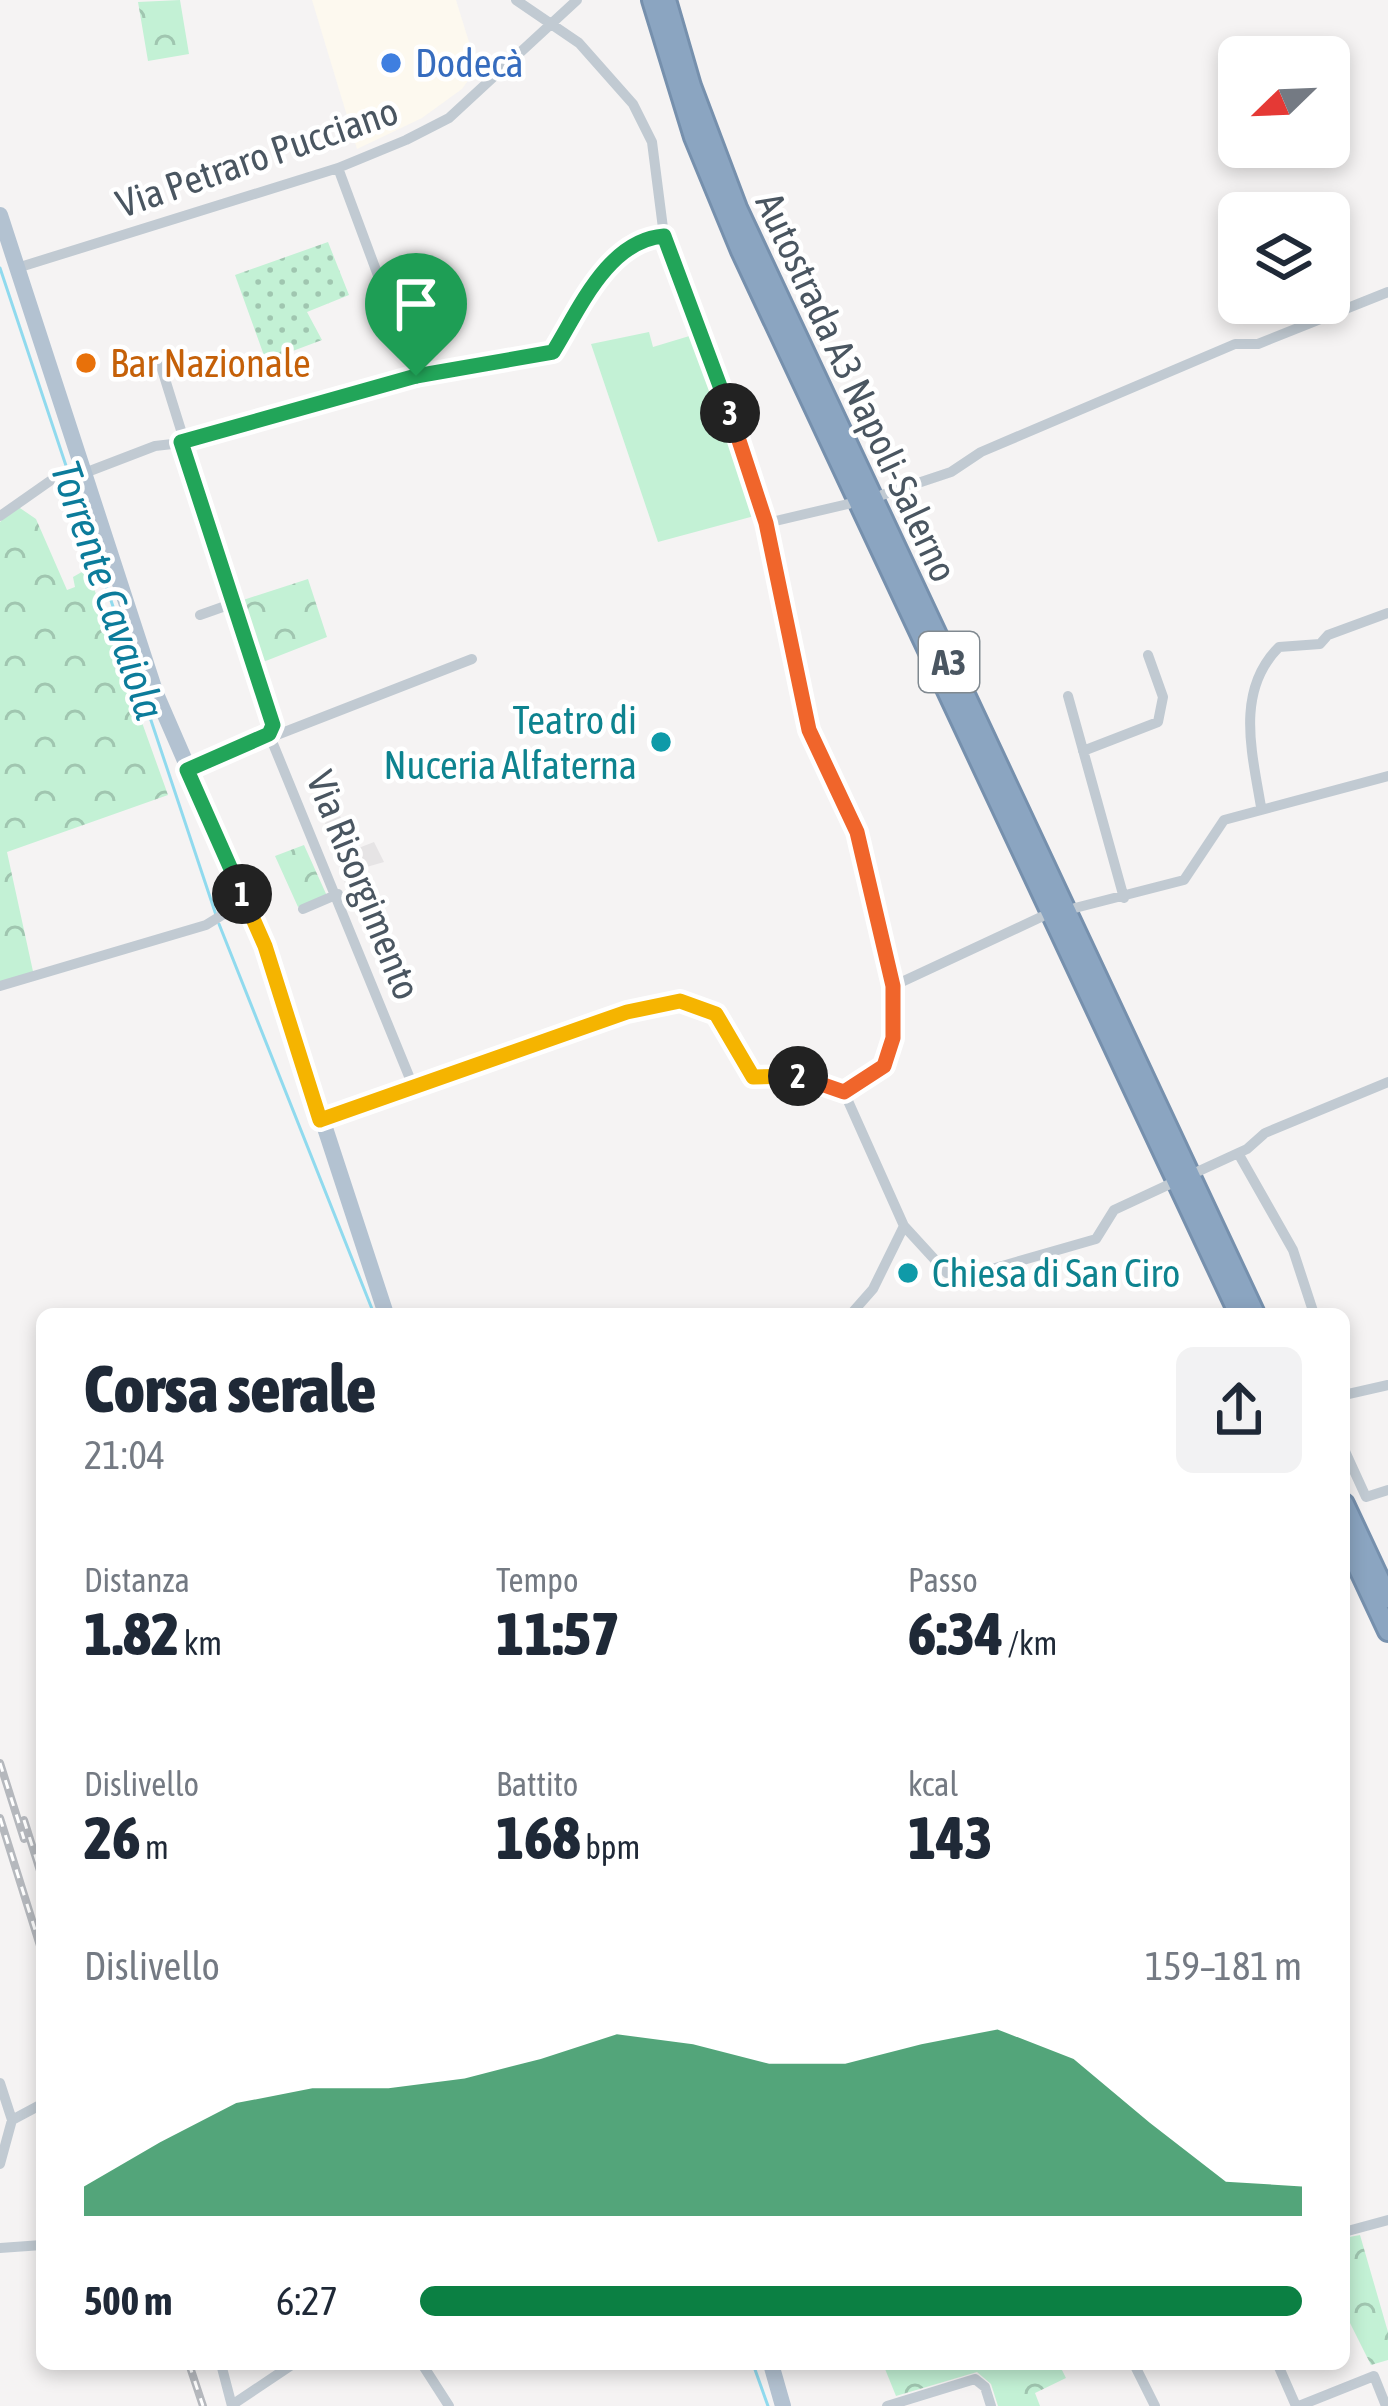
<!DOCTYPE html>
<html lang="it">
<meta charset="utf-8">
<style>
body{margin:0;font-family:"Asap Condensed",sans-serif;background:#f2f2f3;color:#1f2937;height:100vh;display:flex;flex-direction:column;font-size:45px;white-space:nowrap}
*{box-sizing:border-box;margin:0}
p{font-size:39px;color:#747a83}
.icon{flex:none;width:66px;height:66px;fill:none;stroke:currentColor;stroke-width:2;stroke-linecap:round;stroke-linejoin:round}
.map{position:relative;flex:1;overflow:hidden}
.drawer{position:absolute;left:36px;top:1308px;width:1314px;height:1062px;display:flex;flex-direction:column;background:#fff;border-radius:18px;box-shadow:0 6px 18px #0003}
.drawer>*{flex:none}
.needle{width:78px;rotate:247deg}
.tools{position:absolute;left:1218px;top:36px;display:grid;gap:24px}
.tools a{display:grid;place-items:center;width:132px;height:132px;border-radius:18px;background:#fff;box-shadow:0 6px 18px #0003;font-size:60px}
.pin{position:absolute;display:grid;place-items:center;width:102px;height:102px;color:#fff;margin:-123px -51px;border-radius:50% 50% 50% 0;rotate:-45deg;box-shadow:0 0 12px #0007}
.pin .icon{rotate:45deg}
.km{position:absolute;width:60px;height:60px;margin:-30px;border-radius:50%;background:#222;color:#fff;font-size:33px;line-height:60px;text-align:center}
.round{display:grid;place-items:center;flex:none;width:126px;height:126px;border-radius:18px;background:#f2f2f3}
.head{display:flex;align-items:center;justify-content:space-between;height:204px;padding:0 48px}
h1{font-size:66px;font-weight:800;line-height:90px}
.metrics{display:grid;grid-template-columns:repeat(3,1fr);gap:18px;height:204px;padding:12px 48px}
.metrics div{display:grid;align-content:center}
.metrics b{font-size:60px;font-weight:800}
.metrics small{font-size:33px;font-weight:400}
.metrics p{font-size:33px}
.chart{height:336px;padding:24px 48px}
.chart p{display:flex;justify-content:space-between}
.chart svg{width:100%;height:216px;margin-top:12px;fill:#0b8043;opacity:.7}
ul{padding:0 48px;list-style:none;font-size:39px}
li{display:grid;grid-template-columns:192px 144px 1fr;align-items:center;height:90px}
li i{height:30px;border-radius:15px;background:#0b8043}
.map>svg:first-child{display:block}
.commercial{fill:#fdf9ef}
.education{fill:#e6e4e5}
.grass{fill:url(#grass-dots)}
.park{fill:url(#park-crowns)}
.garden{fill:#c3f1d5}
.lines{fill:none;stroke-linecap:round;stroke-linejoin:round}
.stream{stroke:#90daee;stroke-width:3}
.highway-casing{stroke:#7690ad;stroke-width:24}
.street{stroke:#c1cad2;stroke-width:10}
.primary{stroke:#b3c2d1;stroke-width:16}
.highway{stroke:#8ba5c1;stroke-width:18}
.rail-casing{stroke:#b5b8bd;stroke-width:8}
.rail{stroke:#fff;stroke-width:3;stroke-dasharray:9;stroke-linecap:butt}
.split-1-casing{stroke:#fff;stroke-width:24}
.split-2-casing{stroke:#fff;stroke-width:24}
.split-3-casing{stroke:#fff;stroke-width:24}
.split-4-casing{stroke:#fff;stroke-width:24}
.split-1{stroke:#22a559;stroke-width:15}
.split-2{stroke:#f5b400;stroke-width:15}
.split-3{stroke:#f0652b;stroke-width:15}
.split-4{stroke:#22a559;stroke-width:15}
.shop-dot{fill:#3f7fe0;stroke:#fff;stroke-width:4.5}
.food-dot{fill:#e8710a;stroke:#fff;stroke-width:4.5}
.culture-dot{fill:#0f9aa8;stroke:#fff;stroke-width:4.5}
.labels{text-anchor:middle;dominant-baseline:central;stroke-width:9;stroke-linejoin:round;paint-order:stroke}
.shield{fill:#fff;stroke:#808990;stroke-width:3}
.shield-label{font-size:36px;font-weight:bold;fill:#4a5661}
.shop-label{font-size:39px;fill:#366cbe;stroke:#fff;text-anchor:start}
.street-label{font-size:39px;fill:#4a5661;stroke:#fff}
.food-label{font-size:39px;fill:#c56008;stroke:#fff;text-anchor:start}
.culture-label{font-size:39px;fill:#0d838f;stroke:#fff;text-anchor:end}
.water-label{font-size:42px;font-style:italic;fill:#0c7c9b;stroke:#fff}
</style>
<div class="map">
<svg width="1388" height="2406" viewBox="0 0 1388 2406">
<defs>
<pattern id="grass-dots" width="8" height="8" patternUnits="userSpaceOnUse" patternTransform="scale(3)"><rect width="8" height="8" fill="#c3f1d5"/><path d="M2 2h.1M6 6h.1" fill="none" stroke="#a0c6b0" stroke-width="1.8" stroke-linecap="round"/></pattern>
<pattern id="park-crowns" width="20" height="18" patternUnits="userSpaceOnUse" patternTransform="scale(3)"><rect width="20" height="18" fill="#c3f1d5"/><path d="M2 6a3 3 0 1 1 6 0M12 15a3 3 0 1 1 6 0" fill="none" stroke="#a0c6b0"/></pattern>
</defs>
<rect width="100%" height="100%" fill="#f5f3f3"/>
<path class="commercial" d="M312,0h144l21,68 -15,21 -40,29 -65,31z"/>
<path class="education" d="M340,816l16,33 18,-7 10,20 -28,8 3,10 -13,6 -21,-63z"/>
<path class="grass" d="M328,242l21,53 -42,17 15,28 -56,21 -31,-86z"/>
<path class="park" d="M180,0l9,54 -41,7 -10,-59z
M17,506l19,13 31,71 8,-3 -2,-10 14,-8 81,226 -161,57 27,124 -34,8v-462z
M308,579l19,58 -69,27 -24,-61z
M304,845l23,51 -29,11 -23,-51z
M1360,2235l28,97v28l-17,5 -27,-54v-73z
M883,2364h176l7,14 -31,15 5,13h-42l-7,-22 -14,-12 -81,24z"/>
<path class="garden" d="M649,332l4,15 43,-13 62,181 -100,27 -67,-198z"/>
<g class="lines">
<path class="stream" d="M0,268l216,647
M219,924l155,390
M753,2364l15,42"/>
<g class="highway-casing">
<path id="highway" d="M652,0l42,137 47,114 498,1063
M666,0l25,86 46,122 518,1106
M1344,1504l44,94
M1344,1537l44,94"/>
</g>
<path class="street" d="M516,0l63,43 54,61 19,38 12,94 103,287 42,207 48,102 20,71 16,83v52l-9,28 -40,26
M338,168l77,207
M17,268l321,-100 68,-28 43,-22 128,-118
M160,363l113,362 -4,9 144,352
M82,474l73,-28 35,-4 225,-67 138,-23c27,-42 55,-112 111,-116
M882,495l69,-23 30,-20 254,-108h23l130,-52
M0,516l50,-35
M767,523l81,-19
M200,615l34,-12
M1068,696l56,202
M1083,751l75,-29 5,-25 -15,-42
M187,770l285,-111
M1261,807c-9,-55 -26,-116 18,-160l41,-3 8,-9 60,-22
M1075,908l109,-28 40,-60 164,-44
M303,909l35,-15
M0,986l206,-61 39,-24
M893,986l148,-69
M320,1120l307,-107 53,-12 37,13 36,63h55l36,15 60,134 43,47 38,-2 111,-32 18,-29 56,-26
M1238,1153l55,97 21,64
M1199,1171l48,-22 18,-16 123,-51
M851,1314l22,-25 31,-63
M1344,1395l44,-10
M1344,1449l22,48 22,-7
M0,2083l12,37
M0,2164l12,-44 30,-16
M1344,2232l44,-12
M0,2248l42,-3
M221,2364l11,42
M422,2364l27,42
M1134,2364l21,42
M1278,2365l18,41
M232,2405l61,-41
M887,2406l88,-27 10,8 6,19
M1299,2406l75,-30 12,30"/>
<path class="primary" d="M0,215l156,479 109,251 121,369
M771,2364l12,42"/>
<use href="#highway" class="highway"/>
<g class="rail-casing">
<path id="rail" d="M0,1763l24,76
M0,1818l42,134
M24,1820l18,57
M189,2364l14,42"/>
</g>
<use href="#rail" class="rail"/>
</g>
<g class="lines">
<g class="split-1-casing">
<path id="split-1" d="M242,894l-55,-124 82,-36 4,-9 -92,-283 235,-66"/>
</g>
<g class="split-2-casing">
<path id="split-2" d="M242,894l23,52 55,174 307,-108 53,-11 36,13 37,63 45,-1"/>
</g>
<g class="split-3-casing">
<path id="split-3" d="M730,413l36,110 43,207 48,102 36,154v52l-9,28 -40,26 -46,-16"/>
</g>
<g class="split-4-casing">
<path id="split-4" d="M416,376l137,-24c26,-42 55,-112 111,-116l66,177"/>
</g>
<use href="#split-1" class="split-1"/>
<use href="#split-2" class="split-2"/>
<use href="#split-3" class="split-3"/>
<use href="#split-4" class="split-4"/>
</g>
<circle class="shop-dot" cx="391" cy="63" r="12"/>
<circle class="food-dot" cx="86" cy="363" r="12"/>
<g class="culture-dot">
<circle cx="661" cy="742" r="12"/>
<circle cx="908" cy="1273" r="12"/>
</g>
<g class="labels">
<rect class="shield" x="919" y="632" width="60" height="60" rx="9"/>
<g class="shield-label">
<text x="949" y="662">A3</text>
</g>
<g class="shop-label">
<text x="415" y="63">Dodecà</text>
</g>
<g class="street-label">
<text transform="translate(257 157) rotate(-19)">Via Petraro Pucciano</text>
<text transform="translate(857 387) rotate(65)">Autostrada A3 Napoli-Salerno</text>
<text transform="translate(364 885) rotate(68)">Via Risorgimento</text>
</g>
<g class="food-label">
<text x="110" y="363">Bar Nazionale</text>
</g>
<g class="culture-label">
<text x="637" y="720">Teatro di<tspan x="637" dy="45">Nuceria Alfaterna</tspan></text>
<text x="932" y="1273" text-anchor="start">Chiesa di San Ciro</text>
</g>
<g class="water-label">
<text transform="translate(108 590) rotate(71)">Torrente Cavaiola</text>
</g>
</g>
</svg>
<div class="tools">
<a><svg class="needle" viewBox="-14 -14 28 28"><path d="M0-13l5 13h-10z" fill="#e53935"/><path d="M0 13l5-13h-10z" fill="#747a83"/></svg></a>
<a><svg class="icon" aria-label="layers" viewBox="0 0 24 24"><path d="M12 4l9 5-9 5-9-5zM3 14l9 5 9-5"/></svg></a>
</div>
<div class="pin" style="left:416px;top:376px;background:#1e9e55"><svg class="icon" aria-label="arrive" viewBox="0 0 24 24"><path d="M6 21V4h12l-3 4 3 4H6"/></svg></div>
<b class="km" style="left:242px;top:894px">1</b>
<b class="km" style="left:798px;top:1076px">2</b>
<b class="km" style="left:730px;top:413px">3</b>
<section class="drawer">
<div class="head"><div><h1>Corsa serale</h1><p>21:04</p></div><a class="round"><svg class="icon" aria-label="share" viewBox="0 0 24 24"><path d="M12 15V3M7 8l5-5 5 5M5 13v7h14v-7"/></svg></a></div>
<div class="metrics">
<div><p>Distanza</p><b>1.82<small> km</small></b></div>
<div><p>Tempo</p><b>11:57</b></div>
<div><p>Passo</p><b>6:34<small> /km</small></b></div>
</div>
<div class="metrics">
<div><p>Dislivello</p><b>26<small> m</small></b></div>
<div><p>Battito</p><b>168<small> bpm</small></b></div>
<div><p>kcal</p><b>143</b></div>
</div>
<div class="chart"><p><span>Dislivello</span>159–181 m</p>
<svg viewBox="0 0 160 44" preserveAspectRatio="none"><path d="M0 44V38L10 29L20 21L30 18L40 18L50 16L60 12L70 7L80 9L90 13L100 13L110 9L120 6L130 12L140 25L150 37L160 38V44z"/></svg>
</div>
<ul>
<li><b>500 m</b>6:27<i style="width:100%"></i></li>
</ul>
</section>
</div>
